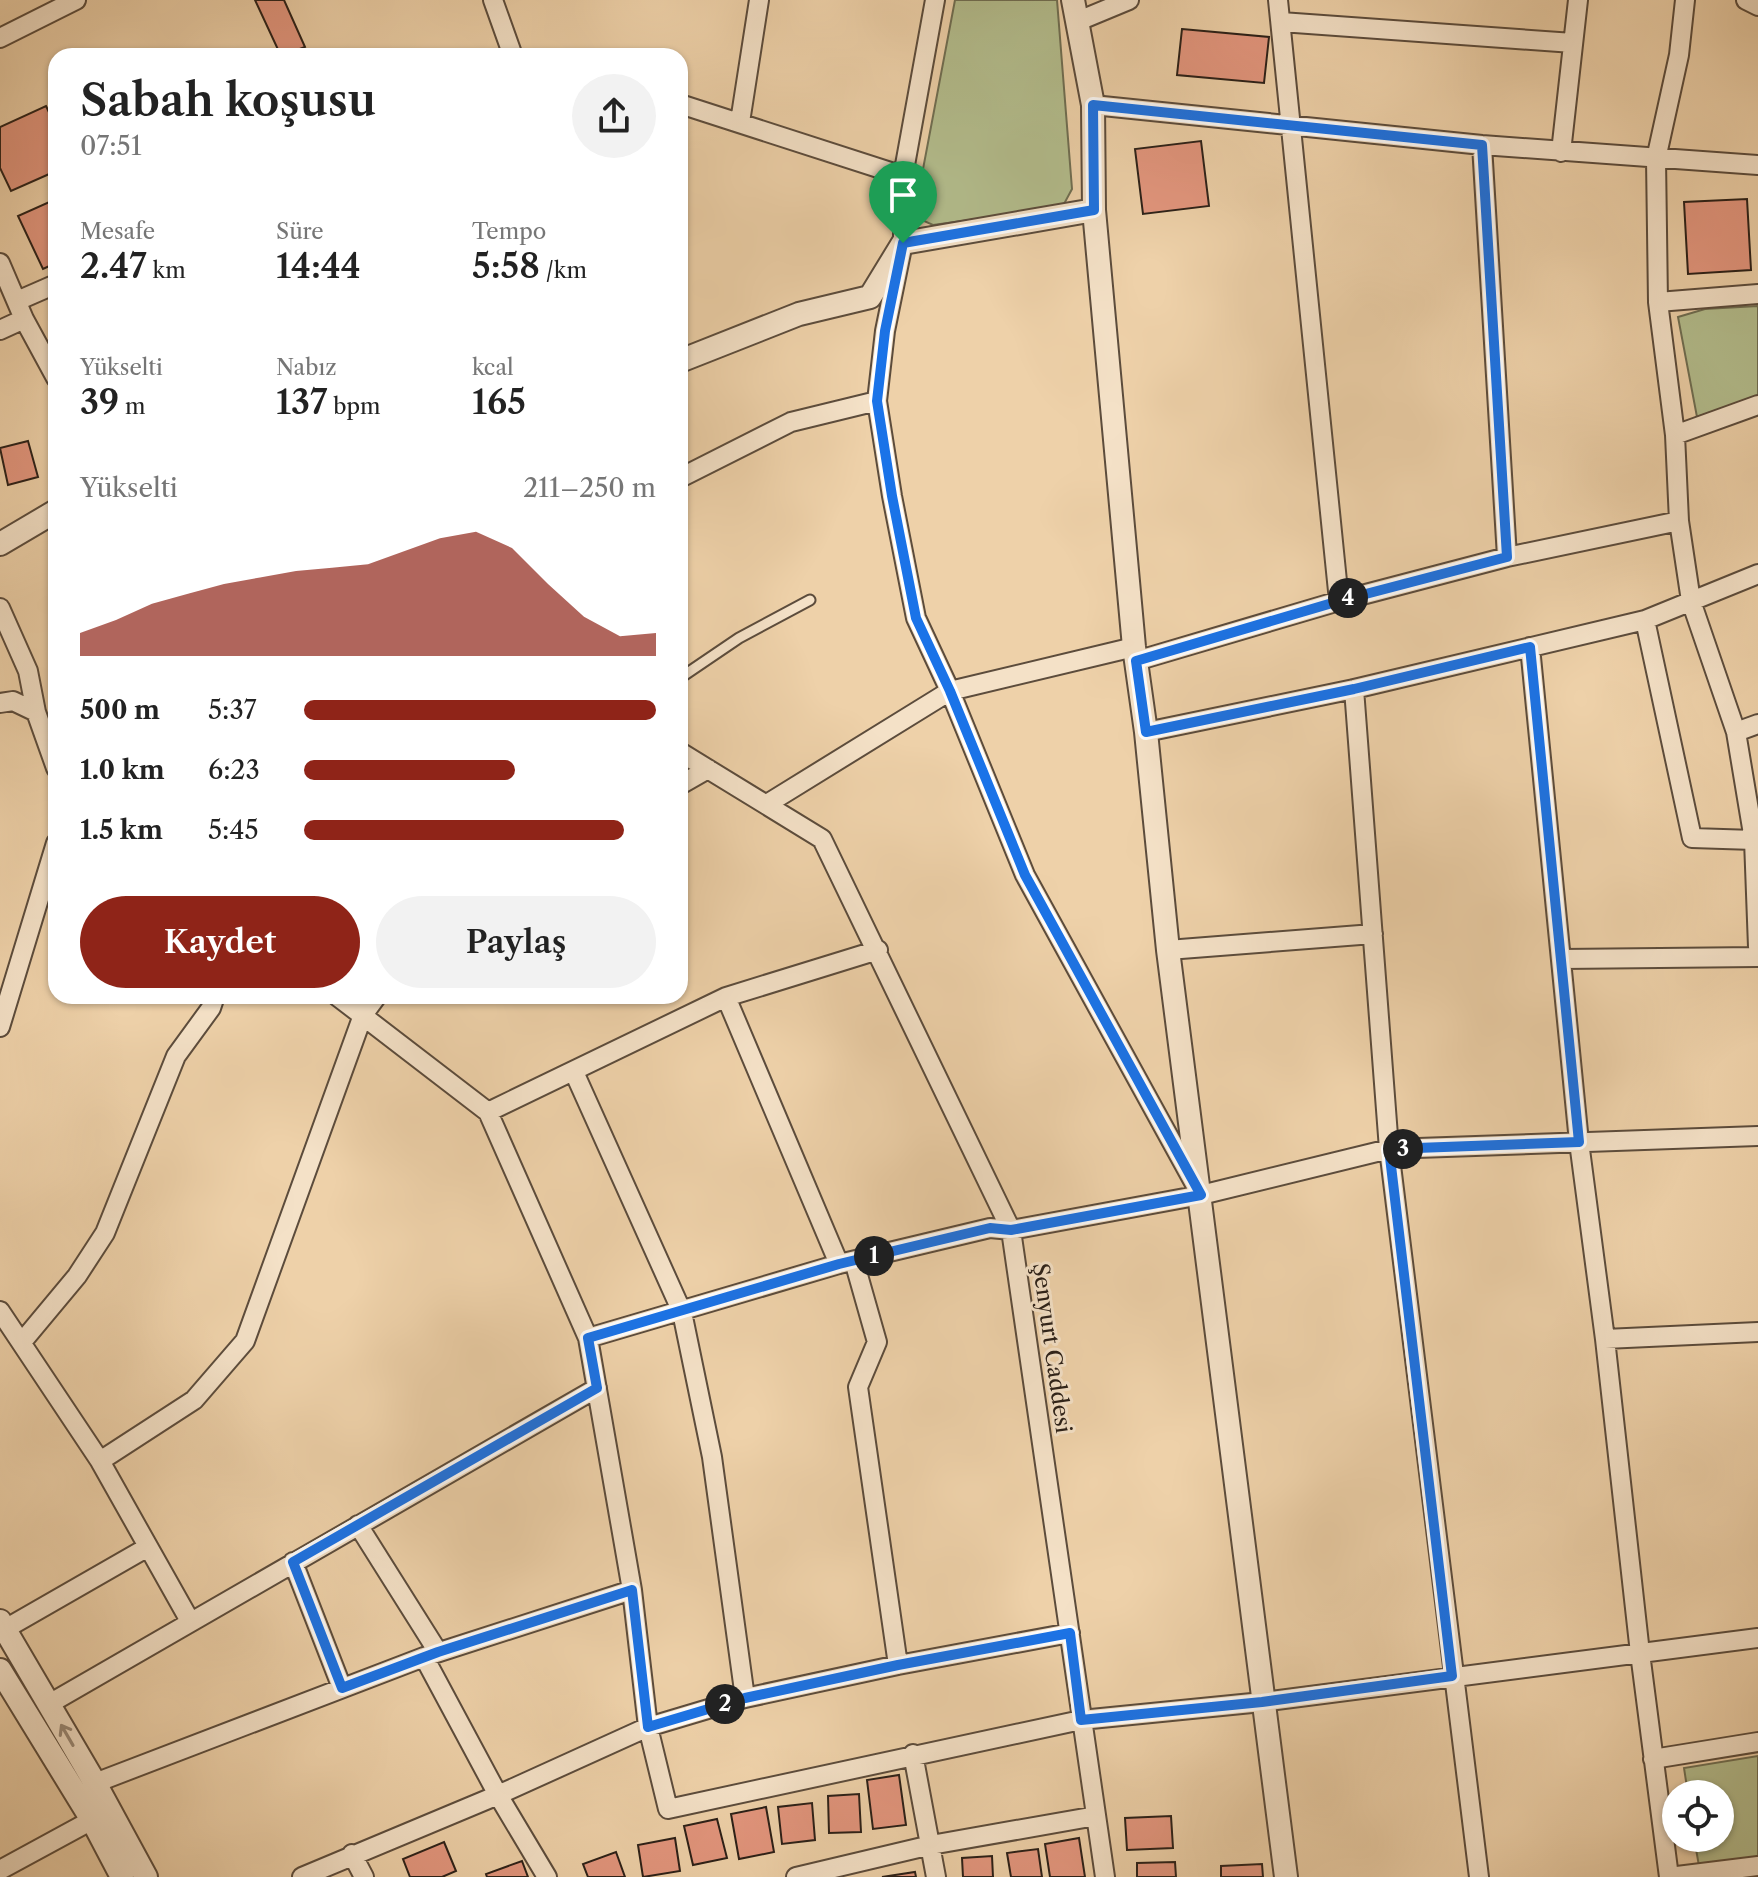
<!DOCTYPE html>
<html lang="tr">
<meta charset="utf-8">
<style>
body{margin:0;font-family:"Libre Caslon Text",serif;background:#f2f2f2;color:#222;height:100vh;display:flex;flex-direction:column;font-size:30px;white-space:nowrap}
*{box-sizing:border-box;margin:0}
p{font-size:26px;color:#767676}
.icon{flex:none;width:44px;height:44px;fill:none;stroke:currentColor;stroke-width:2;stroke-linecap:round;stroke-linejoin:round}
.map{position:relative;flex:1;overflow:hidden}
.panel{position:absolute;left:48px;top:48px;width:640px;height:956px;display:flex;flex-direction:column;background:#fff;border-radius:24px;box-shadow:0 2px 6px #0004}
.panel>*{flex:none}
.fabs{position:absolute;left:1662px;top:1780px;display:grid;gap:16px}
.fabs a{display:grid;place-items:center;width:72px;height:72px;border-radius:50%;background:#fff;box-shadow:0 2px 6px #0004;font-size:40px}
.pin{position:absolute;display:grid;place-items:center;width:68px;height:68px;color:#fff;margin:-82px -34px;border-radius:50% 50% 50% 0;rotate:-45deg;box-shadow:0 0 8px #0007}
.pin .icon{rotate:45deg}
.km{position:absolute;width:40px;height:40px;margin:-20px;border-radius:50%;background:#222;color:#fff;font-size:22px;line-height:40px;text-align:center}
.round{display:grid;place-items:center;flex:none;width:84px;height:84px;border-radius:42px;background:#f2f2f2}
.head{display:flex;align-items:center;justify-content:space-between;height:136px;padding:0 32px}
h1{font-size:44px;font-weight:600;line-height:60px}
.metrics{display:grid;grid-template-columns:repeat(3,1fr);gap:12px;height:136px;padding:8px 32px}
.metrics div{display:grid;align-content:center}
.metrics b{font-size:34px;font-weight:600}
.metrics small{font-size:22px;font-weight:400}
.metrics p{font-size:22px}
.chart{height:224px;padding:16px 32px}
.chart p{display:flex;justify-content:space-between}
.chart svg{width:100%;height:144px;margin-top:8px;fill:#8f2418;opacity:.7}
.primary-button{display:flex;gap:16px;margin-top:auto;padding:16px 32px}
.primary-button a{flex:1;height:92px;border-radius:48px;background:#8f2418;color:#fff;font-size:32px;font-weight:600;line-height:92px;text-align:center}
.primary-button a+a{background:#f2f2f2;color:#222}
ul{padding:0 32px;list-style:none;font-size:26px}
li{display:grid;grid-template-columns:128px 96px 1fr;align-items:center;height:60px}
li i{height:20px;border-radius:10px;background:#8f2418}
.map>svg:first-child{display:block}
.green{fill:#b3bd8d;stroke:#6f6e52;stroke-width:2}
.building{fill:#e3967e;stroke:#2b2018;stroke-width:2}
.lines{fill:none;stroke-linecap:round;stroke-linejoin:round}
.service-casing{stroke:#5c4c3c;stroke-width:13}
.minor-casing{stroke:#5c4c3c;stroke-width:22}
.tertiary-casing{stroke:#5c4c3c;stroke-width:26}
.service{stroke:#f4e1c7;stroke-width:9}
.minor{stroke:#f4e1c7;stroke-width:18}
.tertiary{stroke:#f4e1c7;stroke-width:22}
.oneway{stroke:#9a8a78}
.route-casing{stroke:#fff;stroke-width:16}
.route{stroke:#1a73e8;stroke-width:10}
.labels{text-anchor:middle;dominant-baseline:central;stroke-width:6;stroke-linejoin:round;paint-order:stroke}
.street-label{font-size:22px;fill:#2b2018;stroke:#f4e1c7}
</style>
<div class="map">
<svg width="1758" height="1877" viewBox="0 0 1758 1877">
<rect width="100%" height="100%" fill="#eed1a9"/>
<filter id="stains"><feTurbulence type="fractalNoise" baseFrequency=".0025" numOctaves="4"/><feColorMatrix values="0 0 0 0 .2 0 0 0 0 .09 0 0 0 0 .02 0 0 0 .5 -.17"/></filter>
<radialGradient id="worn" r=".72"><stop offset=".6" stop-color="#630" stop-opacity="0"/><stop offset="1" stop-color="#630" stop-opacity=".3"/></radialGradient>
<path class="green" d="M955,0h102l15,189 -8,15 -16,5 -115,16 -9,-4 -8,-15z
M1758,306v90l-61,21 -19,-100 27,-8z
M1758,1756v102l-59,8 -5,-28h26v-44h-32l-4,-26z"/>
<path class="building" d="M255,0h29l21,47 -24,9z
M1182,29l87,8 -5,46 -87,-8z
M46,106l10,21v44l-45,20 -11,-23v-41z
M1201,141l8,65 -66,8 -8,-65z
M56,199v64l-13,6 -25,-53z
M1747,199l4,71 -63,4 -4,-72z
M28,441l10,36 -30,8 -8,-37z
M899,1775l7,50 -33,4 -6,-49z
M859,1794l2,38 -32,1 -1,-37z
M812,1803l3,37 -33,4 -4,-37z
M766,1807l8,45 -35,7 -8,-45z
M1171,1816l2,32 -46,2 -2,-32z
M717,1819l10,39 -34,7 -9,-39z
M675,1838l5,33 -37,6 -5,-32z
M1079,1838l6,39h-35l-5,-33z
M444,1842l12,29 -14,6h-32l-7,-18z
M1038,1849l4,28h-31l-4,-24z
M616,1852l9,25h-37l-5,-13z
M992,1856l1,21h-30l-1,-19z
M522,1861l6,16h-41l-1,-3z
M1175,1862l1,15h-39v-14z
M1262,1864l1,13h-42v-11z
M915,1872l1,5h-34z"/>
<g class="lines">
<g class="service-casing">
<path id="service" d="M680,678l59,-40 71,-38"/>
</g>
<g class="minor-casing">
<path id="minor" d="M493,0l20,56
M935,0l-32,176v67l-18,88 -8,70 15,95 24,122 34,73 75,184 171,311
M1278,0l61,601
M1685,0l-6,55 -23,104 2,143 17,133 4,86 12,80 45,131 18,108 4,107
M1746,0l12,6
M1076,22l53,-22
M1281,22l292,21
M0,38l76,-38
M680,104l223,72
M1093,105l389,40 276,20
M740,122l19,-122
M1482,145l25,412
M1561,152l17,-152
M0,263l24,56 32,59
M17,301l39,-17
M1658,302l100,-8
M0,330l24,-11
M1675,435l83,-30
M680,478l111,-56 86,-21
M0,608l28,63 8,41 20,56
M1645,620l47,218 62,2
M1530,647l49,495 26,197 35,314 29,224
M1136,661l203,-60 168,-44 172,-36
M1354,689l35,460 90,728
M0,703l13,-2 23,11
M1146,732l208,-43 291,-69 113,-46
M1736,732l22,-8
M680,752l142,87 189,391 94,647
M680,785l28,-16
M767,804l183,-113 184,-44
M1168,950l205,-16
M1562,959l196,-2
M337,996l151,116 100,226 44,252 16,137 20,82 413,-89 181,-18 496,-64
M726,997l113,267
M0,1027l56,-184
M574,1072l108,240 30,145 33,241
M488,1112l238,-115 152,-47
M854,1261l23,81 -19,45 40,278
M0,1311l100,150 90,160
M588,1338l251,-74 151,-36 21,2 190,-35 188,-46 369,-13
M1605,1339l153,-7
M22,1342l55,-66 28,-43 71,-177 35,-48 4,-12
M100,1461l94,-61 51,-59 118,-326 14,-19
M358,1525l80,127
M293,1562l49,126
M5,1629l143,-82
M424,1657l74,138 49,82
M49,1704l548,-316
M913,1754l23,123
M1653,1759l105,-17
M95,1783l329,-126 208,-67
M352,1854l12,23
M0,1870l92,-50
M302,1877l196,-82 150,-68 97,-29 153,-33 172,-32
M796,1877l135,-32 165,-29
M1669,1877l89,-11"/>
</g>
<g class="tertiary-casing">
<path id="tertiary" d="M1073,0l20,105 1,105 40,437 12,85 22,218 118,927
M680,361l119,-47 71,-17 33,-54 191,-33
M0,544l56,-33
M0,1621l95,162 51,94
M0,1670l92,150 30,57"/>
</g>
<use href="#service" class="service"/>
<use href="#minor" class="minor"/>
<use href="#tertiary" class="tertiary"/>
</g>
<defs><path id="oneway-shaft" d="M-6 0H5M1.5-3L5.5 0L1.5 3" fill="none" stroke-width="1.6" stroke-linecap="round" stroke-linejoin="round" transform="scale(2)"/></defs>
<use class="oneway" href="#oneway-shaft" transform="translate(67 1735) rotate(-120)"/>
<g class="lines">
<g class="route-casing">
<path id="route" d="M1093,105l389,40 25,412 -168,44 -203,60 10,71 208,-43 176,-42 49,495 -190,7 63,527 -190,26 -181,18 -11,-87 -172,32 -153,33 -97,29 -16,-137 -194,62 -96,36 -49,-126 304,-174 -9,-50 251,-74 151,-36 21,2 190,-35 -176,-320 -75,-184 -34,-73 -24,-122 -15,-95 8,-70 18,-88 191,-33z"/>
</g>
<use href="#route" class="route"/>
</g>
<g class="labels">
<g class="street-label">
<text transform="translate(1052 1348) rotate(82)">Şenyurt Caddesi</text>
</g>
</g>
<rect width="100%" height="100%" filter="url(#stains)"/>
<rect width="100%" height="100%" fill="url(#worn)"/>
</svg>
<div class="fabs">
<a><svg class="icon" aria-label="locate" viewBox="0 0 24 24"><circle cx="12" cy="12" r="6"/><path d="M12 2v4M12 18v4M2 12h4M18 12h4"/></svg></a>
</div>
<div class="pin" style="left:903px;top:243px;background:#1e9e55"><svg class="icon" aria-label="arrive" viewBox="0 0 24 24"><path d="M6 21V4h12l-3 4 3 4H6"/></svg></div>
<b class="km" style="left:874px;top:1256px">1</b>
<b class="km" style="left:725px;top:1704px">2</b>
<b class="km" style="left:1403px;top:1149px">3</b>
<b class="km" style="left:1348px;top:598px">4</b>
<section class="panel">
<div class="head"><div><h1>Sabah koşusu</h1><p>07:51</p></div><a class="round"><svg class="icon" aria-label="share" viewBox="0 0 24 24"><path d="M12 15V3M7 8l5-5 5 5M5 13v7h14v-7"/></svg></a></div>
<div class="metrics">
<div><p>Mesafe</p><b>2.47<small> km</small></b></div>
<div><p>Süre</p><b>14:44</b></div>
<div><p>Tempo</p><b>5:58<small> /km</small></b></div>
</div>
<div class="metrics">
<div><p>Yükselti</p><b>39<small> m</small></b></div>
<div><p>Nabız</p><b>137<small> bpm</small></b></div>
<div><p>kcal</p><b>165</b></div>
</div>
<div class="chart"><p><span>Yükselti</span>211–250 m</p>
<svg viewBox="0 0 160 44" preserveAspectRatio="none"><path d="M0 44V37L10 33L20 28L30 25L40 22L50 20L60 18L70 17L80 16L90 12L100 8L110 6L120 11L130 22L140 32L150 38L160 37V44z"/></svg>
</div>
<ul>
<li><b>500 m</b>5:37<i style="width:100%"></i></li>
<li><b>1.0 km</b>6:23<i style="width:60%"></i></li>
<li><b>1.5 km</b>5:45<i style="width:91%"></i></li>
</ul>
<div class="primary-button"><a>Kaydet</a><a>Paylaş</a></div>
</section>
</div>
